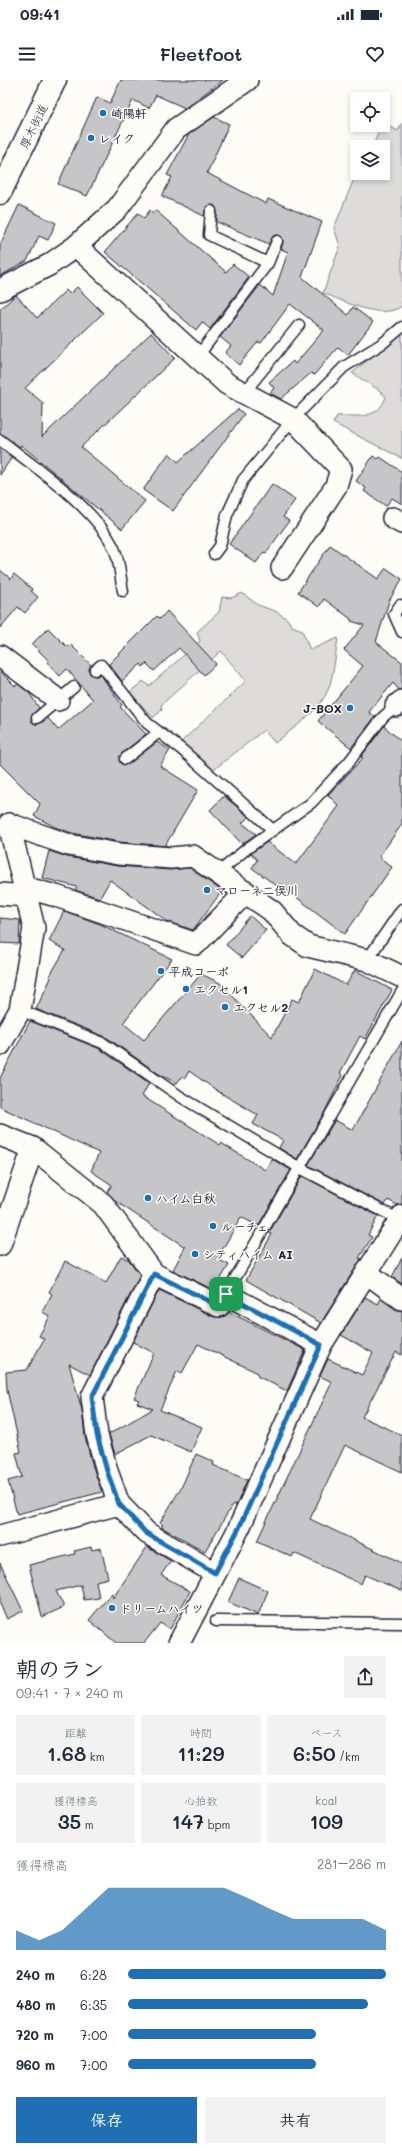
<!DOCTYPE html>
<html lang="ja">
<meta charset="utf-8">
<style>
body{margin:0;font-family:Mali,"Klee One",sans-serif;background:#f2f2f3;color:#1f2937;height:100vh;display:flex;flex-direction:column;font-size:15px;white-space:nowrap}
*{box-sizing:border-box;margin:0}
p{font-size:13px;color:#747a83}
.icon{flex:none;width:22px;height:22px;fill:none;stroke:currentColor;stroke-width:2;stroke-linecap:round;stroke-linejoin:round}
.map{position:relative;height:1563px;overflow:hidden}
.details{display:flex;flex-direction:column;background:#fff;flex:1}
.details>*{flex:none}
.fabs{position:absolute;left:350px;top:12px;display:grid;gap:8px}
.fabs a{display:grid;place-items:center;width:40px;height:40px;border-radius:0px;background:#fff;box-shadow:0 2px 6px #0003;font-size:20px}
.pin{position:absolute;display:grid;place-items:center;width:34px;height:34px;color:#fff;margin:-17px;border-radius:8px;box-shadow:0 2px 6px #0006}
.round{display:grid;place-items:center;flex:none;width:42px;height:42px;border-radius:0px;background:#f2f2f3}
.summary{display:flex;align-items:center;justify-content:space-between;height:68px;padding:0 16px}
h1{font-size:22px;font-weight:600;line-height:30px}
.metrics{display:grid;grid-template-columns:repeat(3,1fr);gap:6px;height:68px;padding:4px 16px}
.metrics div{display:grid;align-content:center;border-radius:0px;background:#f2f2f3;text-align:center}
.metrics b{font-size:20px;font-weight:600}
.metrics small{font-size:11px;font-weight:400}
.metrics p{font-size:11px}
.chart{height:112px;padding:8px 16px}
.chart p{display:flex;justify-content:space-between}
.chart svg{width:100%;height:72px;margin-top:4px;fill:#1f6fb2;opacity:.7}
.button{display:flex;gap:8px;margin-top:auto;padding:8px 16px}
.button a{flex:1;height:46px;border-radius:0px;background:#1f6fb2;color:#fff;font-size:16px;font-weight:600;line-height:46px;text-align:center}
.button a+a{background:#f2f2f3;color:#1f2937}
ul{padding:0 16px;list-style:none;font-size:13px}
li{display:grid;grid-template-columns:64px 48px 1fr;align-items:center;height:30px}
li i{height:10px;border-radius:5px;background:#1f6fb2}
.status{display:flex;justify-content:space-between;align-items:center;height:28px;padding:0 20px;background:#fff;direction:ltr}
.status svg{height:11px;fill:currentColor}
header{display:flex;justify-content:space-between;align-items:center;height:52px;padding:0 16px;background:#fff;font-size:18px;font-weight:600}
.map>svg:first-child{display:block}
.green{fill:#dddcdb;stroke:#807f8b}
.building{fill:#c6c6c8;stroke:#22223b}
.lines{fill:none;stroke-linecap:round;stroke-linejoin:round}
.service-casing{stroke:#22223b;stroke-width:13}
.minor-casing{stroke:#22223b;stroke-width:24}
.primary-casing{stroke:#22223b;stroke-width:25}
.service{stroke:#fdfcf7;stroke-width:10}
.minor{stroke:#fdfcf7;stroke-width:21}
.primary{stroke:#fdfcf7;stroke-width:22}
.route-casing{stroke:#fff;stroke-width:8}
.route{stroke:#1f6fb2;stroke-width:5}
.poi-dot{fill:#1f6fb2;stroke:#fdfcf7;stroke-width:1.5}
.labels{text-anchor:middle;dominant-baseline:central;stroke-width:3;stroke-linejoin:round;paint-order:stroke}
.poi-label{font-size:12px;font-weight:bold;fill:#22223b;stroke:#fdfcf7;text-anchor:start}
.street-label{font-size:12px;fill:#22223b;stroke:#fdfcf7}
</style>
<div class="status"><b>09:41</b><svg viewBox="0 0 49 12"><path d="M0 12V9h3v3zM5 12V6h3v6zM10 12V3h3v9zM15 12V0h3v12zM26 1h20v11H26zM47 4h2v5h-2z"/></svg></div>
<header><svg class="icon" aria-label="menu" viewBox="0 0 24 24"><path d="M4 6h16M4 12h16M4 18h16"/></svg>Fleetfoot<svg class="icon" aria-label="heart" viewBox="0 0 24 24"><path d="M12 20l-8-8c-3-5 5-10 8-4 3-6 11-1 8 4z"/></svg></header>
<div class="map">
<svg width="402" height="1563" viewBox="0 0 402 1563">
<rect width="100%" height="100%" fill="#fdfcf7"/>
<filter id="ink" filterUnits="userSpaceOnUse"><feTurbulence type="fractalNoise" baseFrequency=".025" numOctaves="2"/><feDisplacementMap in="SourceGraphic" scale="8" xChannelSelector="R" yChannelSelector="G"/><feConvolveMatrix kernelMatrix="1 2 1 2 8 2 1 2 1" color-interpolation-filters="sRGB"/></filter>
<g filter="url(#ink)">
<path class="green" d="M383,43l15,8 4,-8v183c-21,15 -58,-5 -79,-13l17,-47 -6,-18 22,-54 12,5 3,-6h12v-26h-11z
M402,252v126h-1l-68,-35 4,-7c22,-1 40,5 49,-19l-7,-7 -27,-17z
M242,513l16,12 19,7 10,7 5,7 10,4 8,20 28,-12c-3,18 -4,42 -13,58 -11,19 -33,33 -50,47l-11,-13 -52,41 -31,-29 65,-61 -25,-30 -60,54 1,5 -9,8 -23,-26 13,-11 6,5 51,-45 -3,-9 22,-20 3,-15 9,1z"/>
<path class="building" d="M121,0h102l-38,28 -29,-13 -7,13 -16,-8 -46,96 -29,-12 39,-87 13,6z
M214,37l15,7 -22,49 59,31 2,-5 54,23 -20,55 46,38 5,-8 20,15 -25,33 -10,-8 -24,28 -3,-2 -30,26 -11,-6 4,-5 -5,-6 24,-21 2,3 29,-34 -34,-26 -29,39 -3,-1 -19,23 -14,-12 6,-7 -11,-9 40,-52 13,11 15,-44 -7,-3 2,-6 -1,-6 -3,-2 -6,1 -4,8 -52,-22v-11l-3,-6 -8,2 -2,9 -42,-20 10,-19 -5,-2 22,-41z
M19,125l37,18 -8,17 -9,-4 -12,25 -27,15v-31z
M150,130l3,3 2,-3 71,62 7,-8 16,13 -39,52 -8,-7 -6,8 -91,-78 33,-39 6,5z
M77,207l26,26 -78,75 18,15 -1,34 109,-104 24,25 -94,89 64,54 -23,28 -101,-84 -1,2 -20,-13v-125l16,-14 21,23 29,-28 4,4z
M238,329l6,5 -71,97 -30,-21 26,-37 9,9z
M0,368l12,9 -12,18z
M373,376l5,3 2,-2 22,15v32l-10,-6 -6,8 -22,-15 2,-3 -10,-7z
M272,404l23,16 -12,17 6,4 -23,32 -2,-1 -8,11 -27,-19z
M330,465l48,34 8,-11 16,11 -13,22 -13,41 26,20v27l-3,1 -6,-7 -24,29 6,5 -24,31 -33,-27 45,-55 -19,-16 20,-25 -13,-4v-2l-27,-20 -5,8 -21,-15z
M0,490l11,9 3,-5 18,15 -1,2 7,6 -13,16 -7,-6 -18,21z
M167,531l49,53 -12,11 -25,-27 -25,23 -8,-8 -3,4 -2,-3 -19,17 -13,-17 48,-48 3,3z
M48,548l19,19 3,-3 21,21 -2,6 1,3 6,2 4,-2 22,31 -2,2 26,27 -25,20 -2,6 1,3 9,1 28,-22 13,8 -10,16 38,24 -32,54 2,2 -48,-4 -48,-9 -17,-6 -21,-11 6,-12 -40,-40v-93l15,15 3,-2 12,10 9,14 -8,8 1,6 3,2 6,-1 7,-5 10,12 35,-30 -26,-31 -7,7 -13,-14 2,-1 -17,-17z
M384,646l18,16v82l-23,33 13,10 -47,67 -66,-50 -2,2 -25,-18 5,-8 -6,-7 16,-11 29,22 43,-58 -11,-11 35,-37 -2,-1z
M224,716l25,21 -7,6 14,11 -14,10 -32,-34z
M49,771l18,6 50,9 53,4 20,-2 32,23 -29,39 -26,-9 -57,-41 -10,18 -25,-8 2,-3 -35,-9z
M64,831l36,13 72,35 -49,64 21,17 57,-66 19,9 52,54 20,-38 7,3 16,-33 31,16 9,-15 37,20 -27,49 -5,-3 -20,37 3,2 -19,38 -27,46 -18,-11 4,-8 -30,-16 5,-9 -39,-23 -30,-21 -4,7 -3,-2 -5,7 -18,-9 -53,-37 -70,-28 15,-31 -2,-1 16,-27 -16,-9z
M250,836l16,14 -24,28 -16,-13z
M0,838l20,2 -1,24 -19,-1z
M30,941l70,28 49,34 -7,13 78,49 1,-2 44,27 7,-11 19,11 -33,56 -17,-9 -24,42 12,6 -15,25 -41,-20 12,-23 -70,-46 -8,-9 5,-7 -21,-14 8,-18 -99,-46v-29z
M402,961v163l-5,1 -9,-5 -3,5 -77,-40 27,-45 18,10z
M302,1096l76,40 -10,19 4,2 -13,21 2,1 -40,64 -75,-43 26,-46 -3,-1z
M121,1176l8,4 11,15 -50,100 -21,-11 13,46 3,27 8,30 9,25 -85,22 -9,-33 14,-4 -6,-24 5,-1 -14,-62 -1,-18 21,-2 17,-31 -5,-3 11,-20 -8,-4 10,-18 -3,-2 16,-31 41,22z
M402,1178v26l-10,-7z
M159,1210l55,27 11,-1 4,-4 76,38 -18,41 -30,-15 1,-3 -60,-29 -16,29 -5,-2 -17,39 42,17 -11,25 -40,-17 -36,19 -6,-20 44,-25 -16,-6 2,-3 -5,-2 20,-45 -21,-11z
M365,1217l13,7 3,-5 14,10 7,2v44l-6,-3 -34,65 40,18v37l-57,-27 -35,74 92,44v28l-37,-16 -4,9 -67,-31 -2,4 -35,-16 75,-159 -12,-6 8,-17 34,16 11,-22 -32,-18z
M196,1374l18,8 -1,3 34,15 -11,26 -3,-2 -28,47 -44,-24 2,-2 -3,-2 22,-37z
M91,1467l1,3 9,-2 7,30 -12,3 3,17 -15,2 -3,-15 -25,6 8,16 -22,10 -13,-52 46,-11 -1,-3z
M147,1467l24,14 -10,14 29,16 -20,38 -10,-6 -16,20h-28l-27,-23 23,-27 1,5z
M0,1483l23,48 -16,8 -7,-15z
M239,1498l29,13 -10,24 -30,-13z"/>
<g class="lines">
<g class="service-casing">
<path id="service" d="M211,131l-2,24 59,28
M198,276l70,-93 9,-22
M244,313l55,-68
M0,360c36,28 92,65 113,106 7,13 7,31 10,45
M214,474l6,-8 7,-31 16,-35 50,-61 51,-52 39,-24 19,-16
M400,525l-6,9 8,18
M95,590l6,-5 46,58 34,26 92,81
M37,638l37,-31
M125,679l34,-27
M217,794l28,-24 66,-47 38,-41 34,-45 13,-11
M367,880l35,-51
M20,930l83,33 78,54 119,71 100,52
M226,1214l176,-303
M216,1541l186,2"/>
</g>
<g class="minor-casing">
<path id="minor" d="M76,166l151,138 66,35 48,50 -5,17 -54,82
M0,210l49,-25 27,-19 41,-37 59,-80 71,-49
M393,438l9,5
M0,576l58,44
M396,626l6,-5
M9,744l60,21 49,9 53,4 22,-2 79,55 20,24 16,11 59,14 35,17
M24,807l32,9 140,48 50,-52
M0,814l26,2
M0,965l20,-35 14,-82 -25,-104
M0,1055l33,13 70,56 51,70 65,32 7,-12 95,51
M0,1165l33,-97
M367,1193l35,26
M154,1194l-62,123 5,38 10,36 12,33 28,29 68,40
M0,1456l119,-32
M179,1563l60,-115 82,-183 81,-129"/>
</g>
<g class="primary-casing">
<path id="primary" d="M0,113l55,-113"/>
</g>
<use href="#service" class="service"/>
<use href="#minor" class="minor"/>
<use href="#primary" class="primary"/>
</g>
</g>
<g class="lines" filter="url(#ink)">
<g class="route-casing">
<path id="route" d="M154,1194l65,32 7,-12 95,51 -82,183 -24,45 -69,-40 -27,-29 -12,-33 -10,-36 -5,-38z"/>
</g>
<use href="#route" class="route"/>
</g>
<g class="poi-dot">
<circle cx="103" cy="33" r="4"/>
<circle cx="91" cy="58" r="4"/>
<circle cx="350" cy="628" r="4"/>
<circle cx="207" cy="810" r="4"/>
<circle cx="161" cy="891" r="4"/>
<circle cx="186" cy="909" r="4"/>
<circle cx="225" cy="927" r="4"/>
<circle cx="148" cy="1118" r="4"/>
<circle cx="213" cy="1146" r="4"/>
<circle cx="195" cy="1174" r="4"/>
<circle cx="112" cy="1528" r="4"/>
</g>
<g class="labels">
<g class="poi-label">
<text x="111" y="33">崎陽軒</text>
<text x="99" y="58">レイク</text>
<text x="342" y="628" text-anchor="end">J-BOX</text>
<text x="215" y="810">マローネ二俣川</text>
<text x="169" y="891">平成コーポ</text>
<text x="194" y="909">エクセル1</text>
<text x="233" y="927">エクセル2</text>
<text x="156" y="1118">ハイム白秋</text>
<text x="221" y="1146">ルーチェ</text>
<text x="203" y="1174">シティハイム AI</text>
<text x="120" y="1528">ドリームハイツ</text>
</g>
<g class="street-label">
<text transform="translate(33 46) rotate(-64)">厚木街道</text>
</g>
</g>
</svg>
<div class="fabs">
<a><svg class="icon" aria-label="locate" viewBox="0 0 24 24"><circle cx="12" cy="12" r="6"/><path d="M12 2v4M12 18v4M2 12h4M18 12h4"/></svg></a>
<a><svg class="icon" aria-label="layers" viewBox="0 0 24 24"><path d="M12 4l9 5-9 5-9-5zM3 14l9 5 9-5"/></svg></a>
</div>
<div class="pin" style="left:226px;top:1214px;background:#1e9e55"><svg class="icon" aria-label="arrive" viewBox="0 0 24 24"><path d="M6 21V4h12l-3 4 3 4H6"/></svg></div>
</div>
<section class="details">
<div class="summary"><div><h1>朝のラン</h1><p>09:41 · 7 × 240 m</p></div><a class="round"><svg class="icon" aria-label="share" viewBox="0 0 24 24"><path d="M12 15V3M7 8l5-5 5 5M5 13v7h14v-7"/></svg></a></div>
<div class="metrics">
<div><p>距離</p><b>1.68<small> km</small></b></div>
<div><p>時間</p><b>11:29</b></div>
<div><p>ペース</p><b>6:50<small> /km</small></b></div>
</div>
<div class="metrics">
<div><p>獲得標高</p><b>35<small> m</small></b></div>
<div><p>心拍数</p><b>147<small> bpm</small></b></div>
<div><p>kcal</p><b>109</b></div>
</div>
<div class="chart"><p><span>獲得標高</span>281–286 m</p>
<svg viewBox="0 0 160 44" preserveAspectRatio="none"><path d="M0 44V32L10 38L20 32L30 19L40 6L50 6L60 6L70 6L80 6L90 6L100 12L110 19L120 25L130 25L140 25L150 25L160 32V44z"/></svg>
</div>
<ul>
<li><b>240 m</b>6:28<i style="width:100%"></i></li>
<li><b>480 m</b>6:35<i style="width:93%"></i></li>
<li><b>720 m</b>7:00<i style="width:73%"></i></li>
<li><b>960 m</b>7:00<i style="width:73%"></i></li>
</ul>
<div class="button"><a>保存</a><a>共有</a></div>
</section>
